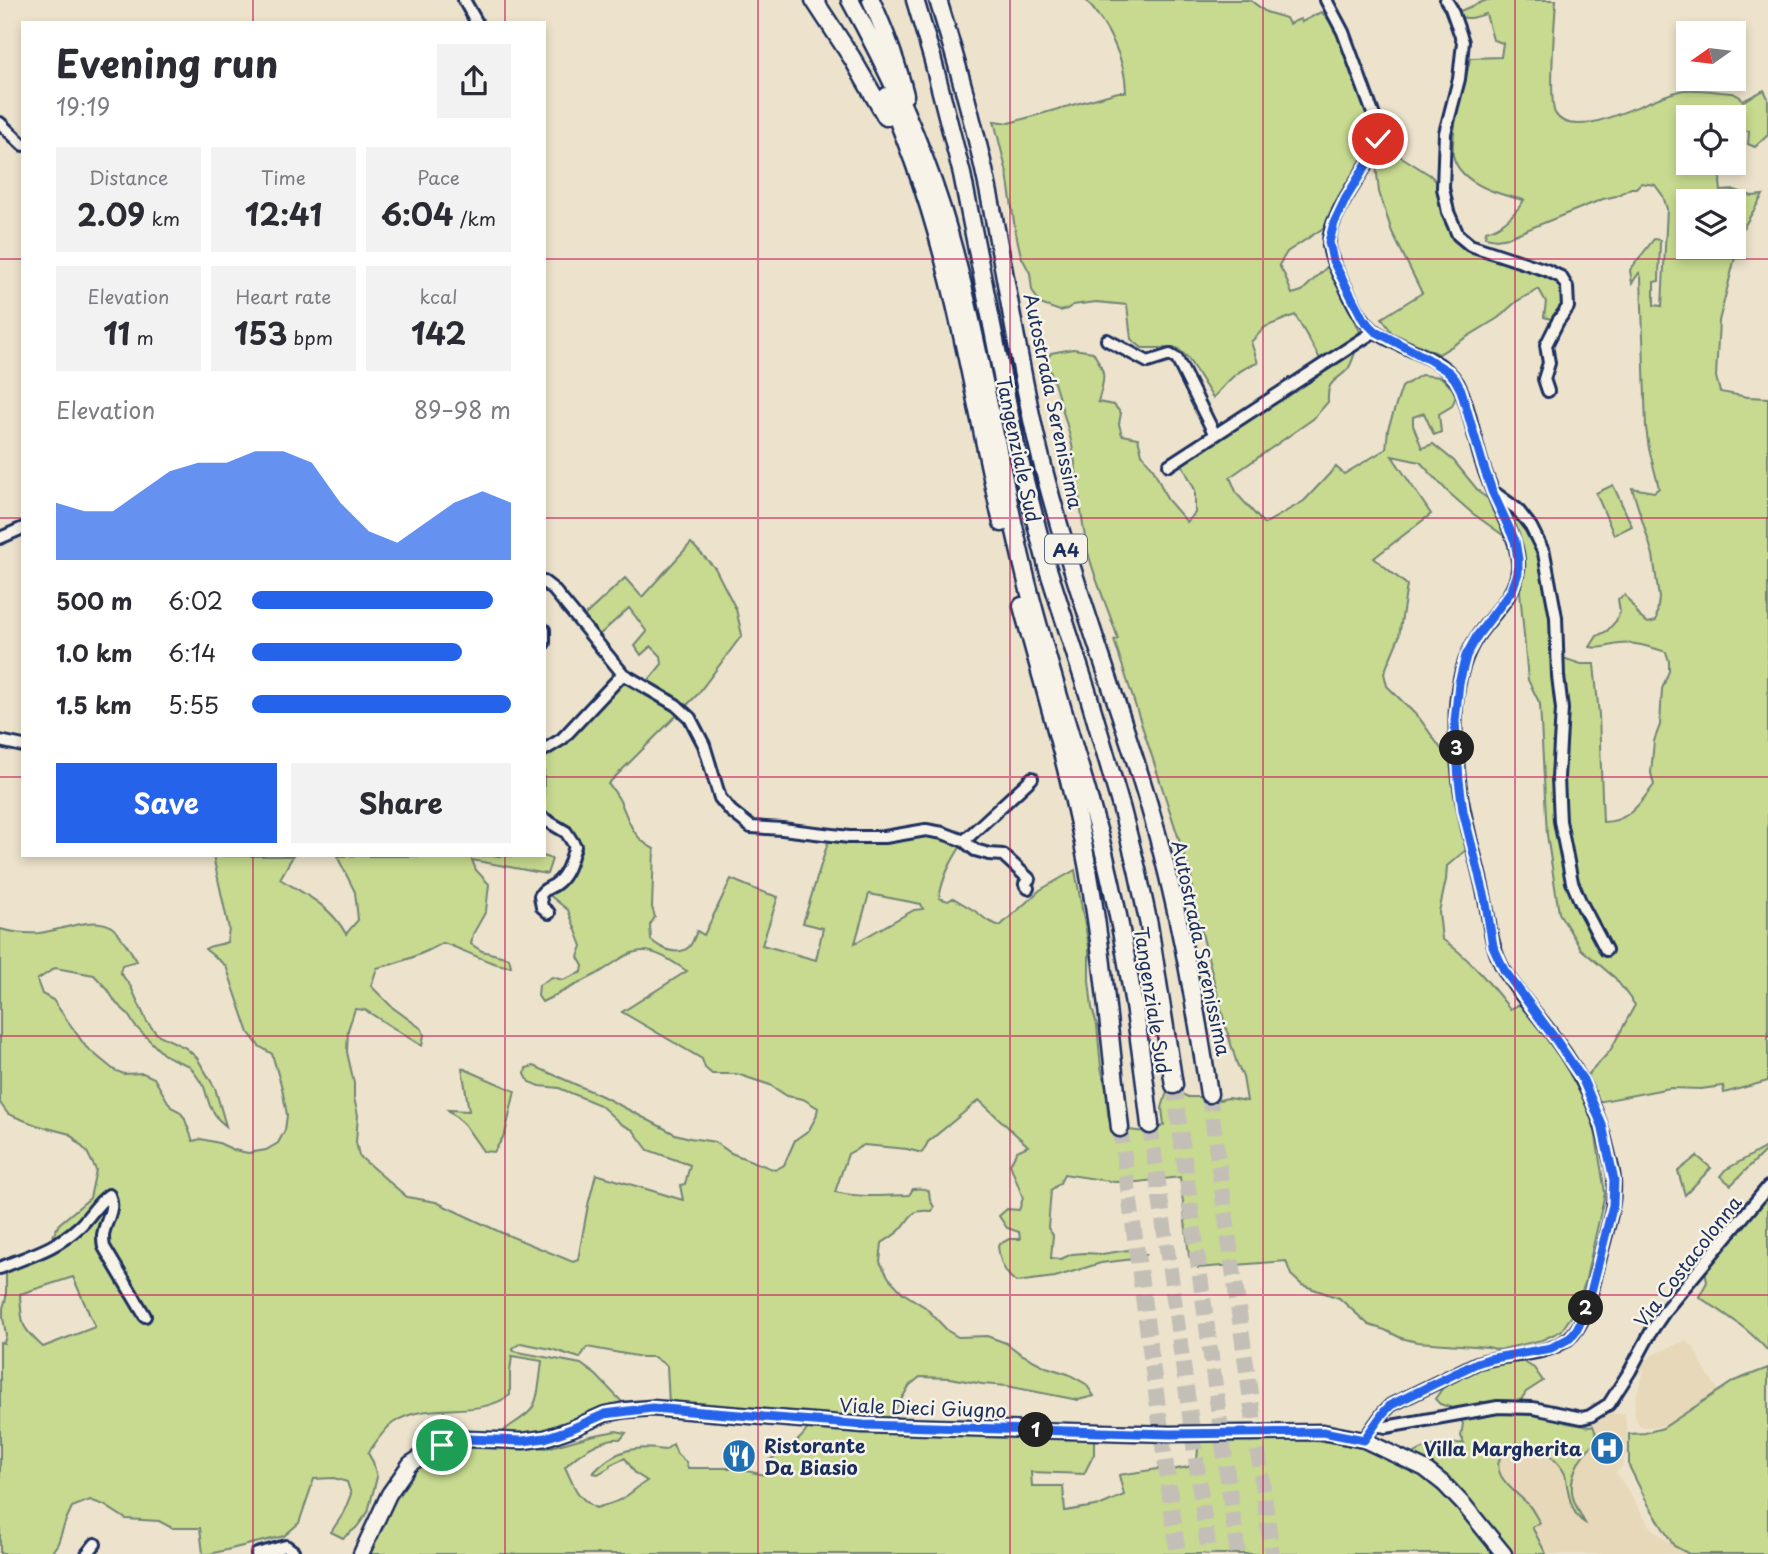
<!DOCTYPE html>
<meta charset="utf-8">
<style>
body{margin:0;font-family:"Playpen Sans",sans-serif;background:#f2f2f3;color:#2b2b33;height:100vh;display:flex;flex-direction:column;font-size:26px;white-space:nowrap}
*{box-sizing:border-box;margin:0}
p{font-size:23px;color:#7c7c81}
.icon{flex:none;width:38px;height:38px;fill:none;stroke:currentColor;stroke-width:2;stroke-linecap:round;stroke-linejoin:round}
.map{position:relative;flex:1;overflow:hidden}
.details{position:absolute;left:21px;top:21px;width:525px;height:836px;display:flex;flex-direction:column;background:#fff;border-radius:0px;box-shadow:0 4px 10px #0003}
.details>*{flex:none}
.needle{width:46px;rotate:256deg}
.controls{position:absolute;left:1676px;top:21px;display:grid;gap:14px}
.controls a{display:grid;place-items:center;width:70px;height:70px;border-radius:0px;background:#fff;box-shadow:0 4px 10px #0003;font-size:35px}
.pin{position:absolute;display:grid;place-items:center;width:60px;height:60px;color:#fff;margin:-30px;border:4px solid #fff;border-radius:50%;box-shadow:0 2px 7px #0007}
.km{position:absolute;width:35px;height:35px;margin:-18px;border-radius:50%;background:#222;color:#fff;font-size:19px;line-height:35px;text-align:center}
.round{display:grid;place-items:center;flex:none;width:74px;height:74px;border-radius:0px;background:#f2f2f3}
.summary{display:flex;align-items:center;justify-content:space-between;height:119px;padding:0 35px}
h1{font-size:38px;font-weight:700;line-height:52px}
.figures{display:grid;grid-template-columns:repeat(3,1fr);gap:10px;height:119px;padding:7px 35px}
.figures div{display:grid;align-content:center;border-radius:0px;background:#f2f2f3;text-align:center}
.figures b{font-size:30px;font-weight:700}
.figures small{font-size:19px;font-weight:400}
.figures p{font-size:19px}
.chart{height:196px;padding:14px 35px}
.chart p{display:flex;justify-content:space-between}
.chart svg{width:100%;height:126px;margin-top:7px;fill:#2563eb;opacity:.7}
.primary-button{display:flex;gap:14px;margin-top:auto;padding:14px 35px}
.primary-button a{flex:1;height:80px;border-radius:0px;background:#2563eb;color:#fff;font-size:28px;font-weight:700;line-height:80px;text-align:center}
.primary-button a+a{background:#f2f2f3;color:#2b2b33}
ul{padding:0 35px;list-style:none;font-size:23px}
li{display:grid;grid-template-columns:112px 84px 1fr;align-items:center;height:52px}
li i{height:18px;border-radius:9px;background:#2563eb}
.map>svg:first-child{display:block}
.built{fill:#e6d8b9}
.green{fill:#c7da8f;stroke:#718476;stroke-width:2;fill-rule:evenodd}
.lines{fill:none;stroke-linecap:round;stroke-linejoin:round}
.highway-tunnel{stroke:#c3bfb6;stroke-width:16;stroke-dasharray:16 8;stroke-linecap:butt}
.minor-casing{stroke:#1b2f5e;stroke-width:16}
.major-casing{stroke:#1b2f5e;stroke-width:19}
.highway-casing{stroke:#1b2f5e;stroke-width:21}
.minor{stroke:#f7f3e8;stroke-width:10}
.major{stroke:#f7f3e8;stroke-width:14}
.highway{stroke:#f7f3e8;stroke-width:16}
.route-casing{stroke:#fff;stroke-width:14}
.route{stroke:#2563eb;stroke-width:9}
.grid{fill:none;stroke:#c2185b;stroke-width:2;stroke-opacity:0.55}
.labels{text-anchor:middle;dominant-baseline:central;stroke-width:5;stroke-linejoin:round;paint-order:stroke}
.shield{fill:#f7f3e8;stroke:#5d6a87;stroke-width:2}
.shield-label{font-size:18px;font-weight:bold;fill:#1b2f5e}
.street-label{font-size:19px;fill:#1b2f5e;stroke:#f7f3e8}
.poi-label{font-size:19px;font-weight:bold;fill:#1b2f5e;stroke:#f7f3e8;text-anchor:start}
</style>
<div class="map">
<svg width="1768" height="1554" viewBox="0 0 1768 1554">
<rect width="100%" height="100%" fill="#ede3cc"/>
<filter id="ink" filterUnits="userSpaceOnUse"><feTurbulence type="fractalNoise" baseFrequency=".0143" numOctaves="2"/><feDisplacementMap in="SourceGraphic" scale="14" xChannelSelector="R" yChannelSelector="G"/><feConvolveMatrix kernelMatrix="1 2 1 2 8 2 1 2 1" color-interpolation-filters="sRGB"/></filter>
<g filter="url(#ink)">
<path class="built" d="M1682,1342h5l6,4 12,24 14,21 -56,37 -2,-3 -4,2h-13l-5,-2 -5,-10 2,-19 9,-28 -15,14 -16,25 -1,7 12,-1 1,14 1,1v17h-1l-1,5 3,1v4h-3l-3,12 -6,5 35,56 18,14 20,12h-143l-34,-63 -12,-16 -2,-8 4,-12 5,-6 7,-4 10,-2 14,4 8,5 19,21 3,18 7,21 10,9 -10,-17 -3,-16 5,-23 20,-29 -5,-11 -2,2 -2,-1 15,-14 33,-43 18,-15z"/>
<path class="green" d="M1086,0h164l16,12 20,6 3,6 11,-5 2,3 19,-10c26,20 43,95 53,127l-32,57 -14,29 -41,27 -8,13 6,11 7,18 10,-3 26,-25 32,65 -11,17 6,5c-2,5 -4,12 -7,16 -13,14 -21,10 -20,33l-15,17 -83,58 7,17 27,30 40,-23 32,-34 8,7 42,-25 2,-20 14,-42 19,-12 20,2 16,16 -5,13 -13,8 2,18 -7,3 -10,-22 -11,4v8l9,23 11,-4 21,17 26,32 45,31 21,42 11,90 24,8h13l5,51 4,107c26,0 36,-18 51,-37l-3,-12 3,-32 6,-16 2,-36 7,-18v-10l-3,-9c-16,-5 -30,-10 -47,-8 -11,1 -17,6 -29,3l7,-11 10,-5 9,-10 4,-9 -2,-13 7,-4 16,23 7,5 8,-2 3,-23 -6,-43 -21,-67 22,4 5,-4 -10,-39 -3,-21 -5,-151 -2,-4 -7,10 -2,-13 24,-31 6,1 -1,41 -5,1v23l8,1 5,-97 -4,-13 -8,-11 -14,-2 -5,5h-5l-15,8 -13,3 -94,38 -13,2 -11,-2 1,-6c16,-4 29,-17 38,-31 -24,-5 -65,-16 -71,-45 -1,-6 2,-31 3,-38 4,-20 11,-39 14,-59l31,-1 2,-14 -10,-3 -7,-26c-11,3 -21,8 -31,-1l32,-13h69c-1,20 -8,99 -1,113 19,34 102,-21 130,-23 15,-1 33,2 48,3l7,4 3,4 21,-11 4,8v37l-13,12 -7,-3 1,-13 -15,-1v-13h-45v46h34l-3,19 1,9 14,-1 17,6 11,-1 -21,35 -23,91 -3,56 4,15 28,5 20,1v683l-44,12 -1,-7 -22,3 -31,-1 -72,14 -13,-24 25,-27 25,-46 -20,-27 -34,-29 -22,-36 -12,-78 -7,-131 -12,-24 -8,-89 -8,-1v-21l-5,-31 -35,-25 -24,-21 -28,-30 -28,-6 39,58 -57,44 33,27 -8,52 -15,36 3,13 33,33 31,44 5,39 11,47 -20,17 -1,14 -7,32 3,27c27,18 48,45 68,70l17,-8 30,39 35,71 13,82 -20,90 -12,31 -12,17 -19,9 -43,10 -11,-3 -71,-5 -16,-4 -16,-8 -16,-5 -30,-27 -37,-13 -11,-10 -5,-14 -88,7 -9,-12 -9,-79 -42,5h-23l-51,-8 -4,9 -9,7 -3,38 5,7 -2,23 10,1 11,-5 13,-1 17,1 26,-4 18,5 -4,3 -41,5 -46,14 -39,5c-12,-9 -17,-22 -18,-37l11,-6h11l-1,-7 -12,-4 -8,-12 8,-7 12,1 4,-12 -13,-34 7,-13 11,-5 -49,-46 -51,42 -6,11 -15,-4 -43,-4 -16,9 -13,38c24,6 49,4 74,3l4,-6c6,-1 11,-1 16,2l1,9 4,7 -2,4c-23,-2 -19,5 -32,19 -5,5 -12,9 -18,13l-2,19 9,16 14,15 22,14 23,24 10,6 29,-1 19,7 15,11 25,13 22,7 18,10 8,12 -16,4 -71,-14 -25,-2 -32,-6 -30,-1 -10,8 -27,44 211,5v20l-10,20 -53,-2 1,14h31l2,25 36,-6 23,-10 -5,-20 51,-8 1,3 17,-3 9,-8 2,-20h83l48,3 42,8 58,26 68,78h-1137l49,-90 32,-19 81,-4 15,6 9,1 43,-12 26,-5 10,2 -5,6c-18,-2 -44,15 -56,28 9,19 11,30 31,41 9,-3 19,-5 27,-10 9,-5 15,-12 24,-17l-12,-8 -10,-15 -15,7v2l-12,7 -5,-1c21,-23 42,-28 72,-23l8,-6 4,10 9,8 2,6h45l32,7 3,-14c19,-12 37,-21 45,-43l-144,-13 -2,-39 -13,-9h-12l-55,-10 -7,11 -29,-9 -30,-6 -8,5v3l68,13 15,11 31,32 -69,26 -59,3c8,-11 22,-15 31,-25 9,-9 10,-37 12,-50l-30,-5 -2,16v23c-34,25 -82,4 -117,28 -10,7 -18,21 -25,30l5,9 4,15 -9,35 -12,16 -13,10 -12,-6 12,-18 8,-20 -4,-12 -13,-4 -20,1 -15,44 -15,13 -74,18h-7l-3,-26h-28l-13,-7 -33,-2 -22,-14 -14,-5 -18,7 -6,13 -8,23 -7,11h-51v-212l4,1 2,-8 -3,-17v-10l3,-10v-33l51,-21 -4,-8 6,-12 31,-26 6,-28 -9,-18 -17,-18 -34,-9 -28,-11 -8,-11v-174c12,3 26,5 39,4 20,-2 52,-17 71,-7 10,6 21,26 27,35l-15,4 -2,7 11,15 16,35 10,12 29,14 11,10 18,30 11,38 -8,-7 -8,-13 -6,-19 -14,-21 -13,-5 -14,-7 -28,-28 -8,-13 -11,-10 -8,-13 -14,-15 -39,-7 -18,12 5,14 11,6 33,47 28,23 10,4 19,-1 11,5 17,29 8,4 5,6 9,24 8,-2 18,4 15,7 14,3 18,-3 12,-7 7,-13 2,-15 -5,-27 -10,-34 -13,-8 -10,-13 -23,-67 -21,-17c7,-5 14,-3 22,-7l2,-13 -16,-73h80l-13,23c26,16 51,27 66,55l12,-14 -3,-28 -18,-36h206l9,3 -5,15 -75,-14 4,10 13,14 -3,27 -13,23 -2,10 11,7 27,7 2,8c-15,2 -50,-18 -68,-23 -20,11 -43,20 -66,25l-6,18 21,21 30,22 2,6 -2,11 -57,-36 -10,-1 -7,21 -1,22 7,31v15l4,17 -2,27 3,14 48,41 29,5 64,30 73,30 5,-2 10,-55 8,-31 87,26 -3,-15 5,-1 5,-19 -42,-15 -15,-20 -12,-6 -21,-19 -41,-17 -19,-2 -11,-4 -4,-8 1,-6 8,-2 68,30 73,38 15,4 25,4 16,11 44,17 9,-5 11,-25 14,-10 7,-13 2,-9 -15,-9 -16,-3 -17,-11 -33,-11h-25l-7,-6 -3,-9 -80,-47 65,-41c-11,-7 -29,-20 -43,-20 -19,0 -33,16 -49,24 -17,9 -35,18 -53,27l-4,-6 1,-11 13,-8 11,3 19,-8 1,-6 -5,-9 4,-11 -14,-36 -25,-20 13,-6 19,-38 -31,-27v-69l79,-76 21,12 18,-22 -1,-8 -10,-10 -10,9 -6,-9 12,-14 -18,-24 -32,29 -14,-20 42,-39 17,19 49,-54 24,25 21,41 6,26 -45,60 -89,89c22,22 15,49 46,65l-2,58 3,10 -5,8 1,15c9,8 26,17 38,7 3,-3 6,-11 8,-16l7,4 27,-56 26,11 21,7 -16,48 54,15 7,-32 -20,-5 26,-84 92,-5 16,1 24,11c-11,17 -18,31 -22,52l9,3 5,-3 22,13 13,10 12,5 40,-36 35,-20 14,77v33l3,28 5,17 4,42 5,22 2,25 3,12c17,4 38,10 53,-1l-2,-17 5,-17 13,2 8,4h13l18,3 9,-2 19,3 -4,-24 -6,-13 -11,-36 -33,-130 -2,-22 -77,-236 4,-1c-9,-29 -23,-58 -30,-87 -8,-34 -9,-68 -15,-102 -6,-30 -17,-60 -26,-89l4,-8 22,-4 20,3c14,23 12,25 5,50l16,3 7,8 -2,11 3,11 16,3 4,16 12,16 13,29 20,23 8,-9v-23l-16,-32 144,-94 -28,-49 -30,12 -14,15 7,21c-21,6 -31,19 -45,35l-26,-41 -10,-9h-35l-11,-9 -4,-34 -31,-3 -23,3 -6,4 -7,2 -20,-7 -8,-14 -2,-17 -9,-17 -6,-27 -8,-56 -13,-52 15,2 109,-31h8c0,-33 -19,-67 -40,-92zM1689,201h45v46h-45zM869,894l52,10 2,5 -9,1 -59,33zM73,1277l22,50 -52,20c-23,-21 -21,-22 -23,-53z
M1389,149l41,26 13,13 15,47 103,42 7,30 -10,14 -14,-4 2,-15 -7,-13 -22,12 -19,17 -59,36 -47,-21 -10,-15 40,-25 -30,-61 -13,-40 -3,-27z
M1613,485l19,41 -18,9 -18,-42z
M462,1068l53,23 -10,43 -11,18 -11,-1 -19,-27 -16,-14 21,1z
M1768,1146v2l-37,37 -11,-9 5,-6z
M1697,1156l14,12 -26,27 -7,-24z
M1768,1189v162c-20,-23 -44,-38 -69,-54l8,-15 -2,-13z
M1522,1361l12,7 9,13 -17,11 -7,11 15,9 33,11 23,4 3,-1 4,10 -1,7c-16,10 -28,34 -23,54 2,9 8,18 12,26 -10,-6 -15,-21 -17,-33 -2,-5 -1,-11 -3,-16 -6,-12 -23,-28 -37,-30 -9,-2 -18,1 -24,8 -18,21 11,39 24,52 5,6 8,13 12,19l-8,4 14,27h-34l-30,-39 -34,-34 -38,-24c13,-13 37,-13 54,-14l-3,-7 2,-12 -7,-15 -16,-5 -5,-5 11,-16 30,-14 20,-7z
M1768,1368v186h-79l-15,-8 -26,-42 -19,-38v-32l16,-1 18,-5 71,-47z"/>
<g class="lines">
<path class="highway-tunnel" d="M1174,1085l64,469
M1209,1094l63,460
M1150,1125l59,429
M1120,1128l58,426"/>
<g class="minor-casing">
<path id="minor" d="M464,0l13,23
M1326,0l17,32 35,95c0,7 1,14 -1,21 -3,7 -8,13 -12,19 -12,20 -38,55 -36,79 2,14 9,28 16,40 7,15 15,32 27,43 27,22 74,25 89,61 9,22 13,47 20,70 5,16 12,32 18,47 9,20 21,40 19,62 -2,27 -27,46 -41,68 -27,41 -23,95 -18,142 4,41 18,80 26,121 5,24 6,48 19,70 14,25 36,46 52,70 25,34 43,70 52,111 2,10 6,20 6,29 2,28 -10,58 -16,86 -6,22 -11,58 -30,73 -25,19 -62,14 -91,24l-86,42 -7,7 -20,28
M1446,0l5,8 12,34 -4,37 -14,54 -2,55 5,24 10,23 12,10 76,25 15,7 6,10 1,20 -10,14 -12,24 3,18 -5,16 4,12
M0,123l23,22
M1107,340l41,22 22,-7 7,4 38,76
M1169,465l206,-134
M1495,493l22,16 14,18 13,26 12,64 2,59 4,33 -4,69 2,43 12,61 8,19 26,49
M0,538l23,-10
M544,582l9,7 70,85 53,31 14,13 14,27 16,53 11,13 20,16 31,2 67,8h36l41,-7 17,3 21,8 11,9 14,4 14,1 26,24 -4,5 3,4
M544,630v13
M0,741l23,5
M544,750l18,-11 61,-65
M544,819l22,13 9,14c-4,13 -7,27 -17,36 -7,7 -14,5 -18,14l2,11 7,6
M964,841l68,-63
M0,1268c30,-13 54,-18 79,-41 11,-10 18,-24 30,-32 7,14 -4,26 -6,40 0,4 0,8 1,12l41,69
M1375,1425l11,2 112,-20 35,1 49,10 8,-2 19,-12 21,-33 22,-41 15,-22 101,-121
M87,1554l8,-10
M257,1554l29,-8 7,5 -1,3"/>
</g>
<g class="major-casing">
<path id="major" d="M361,1554l28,-60 21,-30 17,-11 15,-8 24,-6 57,2 22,-3 26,-9 34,-15 21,-4 26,-2 212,17 306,9 153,-2 41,8 61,29 19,15 20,21 40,49"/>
</g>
<g class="highway-casing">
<path id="highway" d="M814,0l38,58 34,59
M850,0c37,67 69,136 92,209 36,118 53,241 82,361 22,92 53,181 77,271 24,93 38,188 49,284
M871,0c14,31 26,62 34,95
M915,0l17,57 30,117 54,272 31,120 41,128 34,116 15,59 12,56 25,160
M938,0c17,56 33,112 46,170 20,90 32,182 53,272 29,124 76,242 112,363 28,95 45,192 60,289
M887,96c10,20 18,43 26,64 43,117 61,242 89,363
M1022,606c21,78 45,157 61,237 19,94 26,190 37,285"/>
</g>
<use href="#minor" class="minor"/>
<use href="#major" class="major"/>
<use href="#highway" class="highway"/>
</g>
</g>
<g class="lines" filter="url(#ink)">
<g class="route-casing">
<path id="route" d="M442,1445l24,-6 57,2 22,-3 26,-9 34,-15 47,-6 212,17 306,9 153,-2 41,8 20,-28 7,-7 86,-42 12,-4 62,-11 19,-10 7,-9 5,-10 9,-27 22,-87 1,-25 -12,-55 -19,-45 -27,-40 -52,-70 -11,-24 -8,-48 -22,-87 -4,-31 -4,-59 4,-38 7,-27 11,-20 35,-46 6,-17v-14l-3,-18 -23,-50 -10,-29 -21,-72 -6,-11 -6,-7 -21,-13 -53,-28 -12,-12 -30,-58 -4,-19 5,-19 12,-25 30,-49 2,-10"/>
</g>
<use href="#route" class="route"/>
</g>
<path class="grid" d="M253,0v23M505,0v23M758,0v1554M1010,0v1554M1263,0v1554M1515,0v1554M0,259h23M544,259h1224M0,518h23M544,518h1224M0,777h23M544,777h1224M253,856v698M505,856v698M0,1036h1768M0,1295h1768"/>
<defs>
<g id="hospital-disc" transform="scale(1.75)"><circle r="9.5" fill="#1f6fb2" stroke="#f7f3e8"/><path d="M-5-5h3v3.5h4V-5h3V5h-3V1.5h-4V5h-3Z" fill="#fff"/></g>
<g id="restaurant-disc" transform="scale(1.75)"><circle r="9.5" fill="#1f6fb2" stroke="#f7f3e8"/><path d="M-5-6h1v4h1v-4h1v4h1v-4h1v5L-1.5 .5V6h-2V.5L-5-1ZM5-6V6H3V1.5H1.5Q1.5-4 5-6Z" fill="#fff"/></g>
</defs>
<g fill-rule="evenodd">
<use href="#hospital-disc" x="1607" y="1448"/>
<use href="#restaurant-disc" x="739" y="1456"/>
</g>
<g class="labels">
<rect class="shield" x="1045" y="534.5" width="42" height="29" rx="5"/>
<g class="shield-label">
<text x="1066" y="549">A4</text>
</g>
<g class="street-label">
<text transform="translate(1054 401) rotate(78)">Autostrada Serenissima</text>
<text transform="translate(1019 449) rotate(78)">Tangenziale Sud</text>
<text transform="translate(1202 948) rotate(78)">Autostrada Serenissima</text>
<text transform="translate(1153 1000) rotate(81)">Tangenziale Sud</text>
<text transform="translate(1687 1261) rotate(-52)">Via Costacolonna</text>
<text transform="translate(923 1407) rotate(2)">Viale Dieci Giugno</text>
</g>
<g class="poi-label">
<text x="764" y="1445">Ristorante<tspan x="764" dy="22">Da Biasio</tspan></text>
<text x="1582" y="1448" text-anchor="end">Villa Margherita</text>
</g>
</g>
</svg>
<div class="controls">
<a><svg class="needle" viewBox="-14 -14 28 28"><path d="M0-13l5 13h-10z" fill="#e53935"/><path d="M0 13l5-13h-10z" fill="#7c7c81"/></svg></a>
<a><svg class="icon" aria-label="locate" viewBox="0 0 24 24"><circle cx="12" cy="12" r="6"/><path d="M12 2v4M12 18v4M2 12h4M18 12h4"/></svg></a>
<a><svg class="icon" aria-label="layers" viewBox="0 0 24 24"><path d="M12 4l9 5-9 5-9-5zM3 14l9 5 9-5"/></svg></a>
</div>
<div class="pin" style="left:442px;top:1445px;background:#1e9e55"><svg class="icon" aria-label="arrive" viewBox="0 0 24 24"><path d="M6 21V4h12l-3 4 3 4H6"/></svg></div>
<div class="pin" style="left:1378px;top:139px;background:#d93025"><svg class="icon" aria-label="check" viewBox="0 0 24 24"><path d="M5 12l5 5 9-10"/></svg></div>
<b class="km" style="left:1036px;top:1430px">1</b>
<b class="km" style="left:1586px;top:1308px">2</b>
<b class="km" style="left:1457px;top:748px">3</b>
<section class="details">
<div class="summary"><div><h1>Evening run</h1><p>19:19</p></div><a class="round"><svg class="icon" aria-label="share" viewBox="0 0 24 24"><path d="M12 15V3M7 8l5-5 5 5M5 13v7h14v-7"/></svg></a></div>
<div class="figures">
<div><p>Distance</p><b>2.09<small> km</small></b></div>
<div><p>Time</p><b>12:41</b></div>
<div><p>Pace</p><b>6:04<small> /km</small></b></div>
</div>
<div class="figures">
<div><p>Elevation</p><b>11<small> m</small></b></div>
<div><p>Heart rate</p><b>153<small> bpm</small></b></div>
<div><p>kcal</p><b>142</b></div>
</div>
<div class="chart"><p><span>Elevation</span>89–98 m</p>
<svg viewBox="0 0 160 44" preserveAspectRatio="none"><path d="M0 44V24L10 27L20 27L30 20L40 13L50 10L60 10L70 6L80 6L90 10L100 24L110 34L120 38L130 31L140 24L150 20L160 24V44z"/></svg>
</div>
<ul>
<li><b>500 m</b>6:02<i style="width:93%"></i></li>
<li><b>1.0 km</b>6:14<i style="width:81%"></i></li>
<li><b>1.5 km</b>5:55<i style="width:100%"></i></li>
</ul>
<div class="primary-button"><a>Save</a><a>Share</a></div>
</section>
</div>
